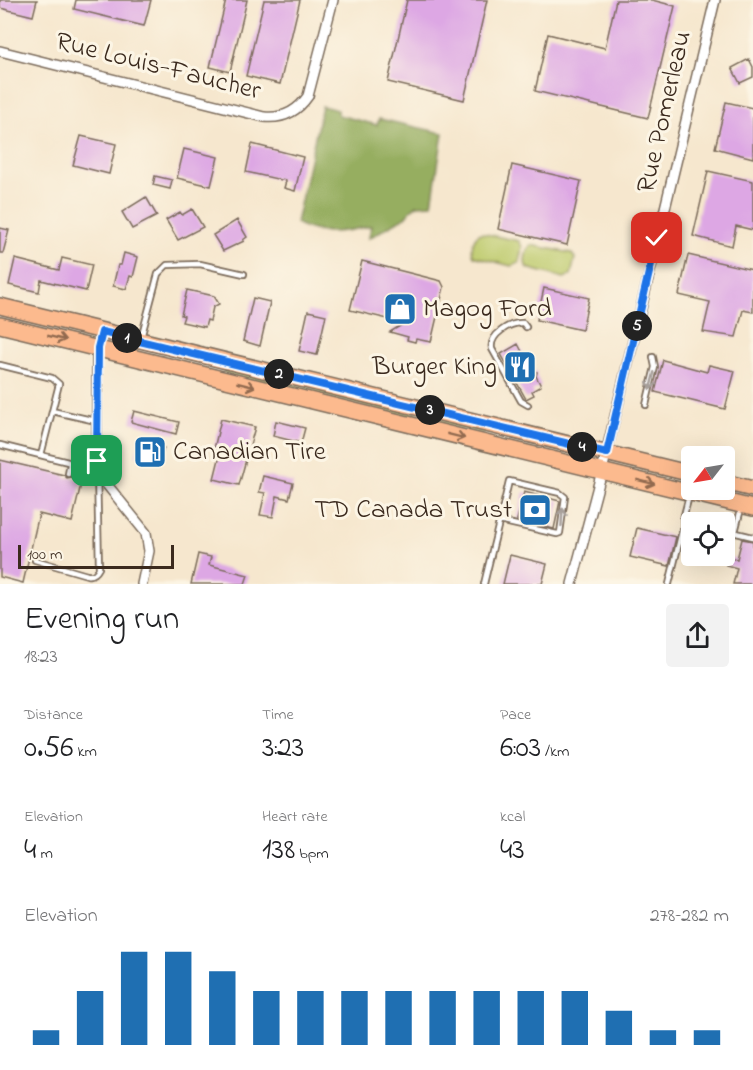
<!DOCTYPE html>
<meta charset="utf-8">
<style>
body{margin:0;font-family:"Indie Flower",sans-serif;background:#f2f2f2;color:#202124;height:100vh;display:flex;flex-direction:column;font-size:22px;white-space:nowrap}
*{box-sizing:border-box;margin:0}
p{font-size:20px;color:#757577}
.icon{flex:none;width:33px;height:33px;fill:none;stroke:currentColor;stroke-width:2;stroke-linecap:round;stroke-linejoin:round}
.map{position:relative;height:584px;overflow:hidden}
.drawer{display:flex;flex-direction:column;background:#fff;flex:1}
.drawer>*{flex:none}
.needle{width:39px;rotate:239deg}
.buttons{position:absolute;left:681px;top:446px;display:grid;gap:12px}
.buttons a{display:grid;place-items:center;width:54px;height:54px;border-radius:6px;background:#fff;box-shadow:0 6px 24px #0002;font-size:30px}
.scale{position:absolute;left:18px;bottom:15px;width:156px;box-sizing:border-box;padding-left:6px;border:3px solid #3b2a1e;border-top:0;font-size:16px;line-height:21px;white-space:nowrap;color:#3b2a1e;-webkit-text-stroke:4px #fcf5e5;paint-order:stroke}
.pin{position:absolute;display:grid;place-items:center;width:51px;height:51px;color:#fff;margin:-26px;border-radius:12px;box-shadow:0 3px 9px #0006}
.km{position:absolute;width:30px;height:30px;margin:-15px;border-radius:50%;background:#222;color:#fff;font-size:16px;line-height:30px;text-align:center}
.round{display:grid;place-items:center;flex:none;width:63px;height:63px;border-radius:6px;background:#f2f2f2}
.headline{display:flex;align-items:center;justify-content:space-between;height:102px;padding:0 24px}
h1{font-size:33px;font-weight:600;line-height:45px}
.metrics{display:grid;grid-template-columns:repeat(3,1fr);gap:9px;height:102px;padding:6px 24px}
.metrics div{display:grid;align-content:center}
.metrics b{font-size:30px;font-weight:600}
.metrics small{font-size:16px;font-weight:400}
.metrics p{font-size:16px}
.chart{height:168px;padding:12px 24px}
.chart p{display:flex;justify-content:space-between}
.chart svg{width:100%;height:108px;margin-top:6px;stroke:#1f6fb2;stroke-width:6}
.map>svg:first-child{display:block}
.green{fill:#bdca6c;stroke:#7c7a45;stroke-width:1.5}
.forest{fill:#96ae60;stroke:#686c3f;stroke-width:1.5}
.building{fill:#dda7e4}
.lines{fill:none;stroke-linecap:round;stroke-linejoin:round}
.service-casing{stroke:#7c6c5c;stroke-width:8}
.minor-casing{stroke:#7c6c5c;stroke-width:12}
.primary-casing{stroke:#7c6c5c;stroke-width:18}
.service{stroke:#fff;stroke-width:4.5}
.minor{stroke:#fff;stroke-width:9}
.primary{stroke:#fcba8e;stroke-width:15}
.oneway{stroke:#926b50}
.oneway2{stroke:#a79f9a}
.route-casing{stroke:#fff;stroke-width:12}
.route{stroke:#1a73e8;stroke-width:8}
.labels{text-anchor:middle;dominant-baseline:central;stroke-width:6;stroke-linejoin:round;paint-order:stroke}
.street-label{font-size:27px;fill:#3b2a1e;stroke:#fcf5e5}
.poi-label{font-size:27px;fill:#3b2a1e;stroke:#fcf5e5;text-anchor:start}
</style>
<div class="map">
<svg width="753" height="584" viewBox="0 0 753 584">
<rect width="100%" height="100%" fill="#fcf5e5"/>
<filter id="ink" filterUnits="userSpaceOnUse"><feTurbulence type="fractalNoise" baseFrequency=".0167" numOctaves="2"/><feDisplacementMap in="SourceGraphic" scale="12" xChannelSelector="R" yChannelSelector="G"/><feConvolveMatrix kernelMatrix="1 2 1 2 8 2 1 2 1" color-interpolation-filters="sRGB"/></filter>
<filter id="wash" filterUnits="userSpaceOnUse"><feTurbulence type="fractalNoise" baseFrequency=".008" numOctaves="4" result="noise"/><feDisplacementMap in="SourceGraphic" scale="24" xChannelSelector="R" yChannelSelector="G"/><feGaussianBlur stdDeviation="1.35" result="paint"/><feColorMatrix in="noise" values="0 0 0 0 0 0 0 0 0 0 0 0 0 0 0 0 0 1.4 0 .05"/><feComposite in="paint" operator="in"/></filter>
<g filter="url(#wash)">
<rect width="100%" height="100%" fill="#f6e7ce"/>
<path class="green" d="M481,233l38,8 3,6 -3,16 -8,3 -37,-10c-4,-7 -1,-20 7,-23z
M531,245l40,8 4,5 -4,17 -7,3 -37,-10c-4,-6 -1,-18 4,-23z
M224,370l34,5 227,55 -1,4 -261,-61z"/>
<path class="forest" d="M322,106l16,4v5l39,10 2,-6 64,14 -11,71 -15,1 -7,6 -5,6 -36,21 2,-12c-27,6 -50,11 -75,-3z"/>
<g id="blocks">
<path class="building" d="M0,0h37l-4,16 -33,-8z
M76,0h75l-7,26 -70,-17z
M226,0h21l-17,72 -20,-5z
M264,0h36l-20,84 -34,-8z
M407,0h80l-23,100 -76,-18z
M616,0h36l23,6 -27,112 -113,-27 13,-57 57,14z
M749,59l4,8v10l-13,6 -8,-15z
M726,102l27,6v50l-38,-10z
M81,136l35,8 -7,30 -36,-9z
M252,144l51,13 -8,34 -11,-3 2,-7 -40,-9z
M184,149l34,8 -7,29 -34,-8z
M512,165l69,16 -14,64 -69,-16z
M708,171l45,10v49l-17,-4 -4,20 -39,-10z
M155,176l17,4 -2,9 -17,-4z
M146,197l11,19 -25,13 -10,-17z
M192,209l11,18 -25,13 -12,-20 14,-8 2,3z
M237,220l10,17 -4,3 1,1 -21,10 -10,-16z
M0,228l9,2 -6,23h-3z
M124,253l14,4 -5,20 -3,-1 -4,13 -13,-3 5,-21h3z
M688,255l65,15v42l-10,-2 -7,27 -33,-5 7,-30 -31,-7z
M62,258l30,7 -6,26 -45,-11 -2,12 -30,-7 6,-26 44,11z
M362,261l79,20 3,6 -13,55 -15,-3 -1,3 -8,-2 1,-3 -18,-5 15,-9 -55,-13z
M544,288l45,10 -7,32 -45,-10z
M187,290l27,6 5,8 -6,3 -3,14 -3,-1 -2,7 -23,-5 2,-6 -3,-1z
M253,298l17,4 -10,44 -17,-5z
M308,311l18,4 -9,40 -18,-4z
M518,344l14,26 5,2 -1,4 5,10 -9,5 2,4 -8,4 -25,-45z
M663,360l44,12 2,-7 26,6 -10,38 -70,-17z
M134,411l45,11 -3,12 -45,-12z
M221,419l34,8 -16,58 -25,-6 7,-28 -7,-2z
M276,421l29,7 -4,15 -28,-7z
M139,442l25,6 -4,13 -24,-6z
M0,460l64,15 3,3 4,-1 11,3 -10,42 -33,-8 -16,69 -23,-6z
M263,476l30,7 -4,16 -12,-3 -4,21 -13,-2 5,-22 -6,-1z
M524,492l36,9 -6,28 -37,-9z
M637,528l39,9 -7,29 -39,-9z
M742,539l11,2v43h-20l4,-16 -11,-3 2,-8 9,2z
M198,554l13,3 -2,8 39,10 -3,9h-54z
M510,555l37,9 -5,20h-39z"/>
</g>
</g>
<g filter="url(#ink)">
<use href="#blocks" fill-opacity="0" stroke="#7c6c5c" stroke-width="1.5"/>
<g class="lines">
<g class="service-casing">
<path id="service" d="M526,327l-3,-4c-13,-1 -34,12 -31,26l29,52 7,4
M141,338l17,-64 9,-9 33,-1 44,10
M0,365l52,13 7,6 -18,71
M646,405l9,-38 -2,-10
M52,411l44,10
M0,445l68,17 2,2 -2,10
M689,496l-6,23 12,3
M724,530l29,7
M735,532l6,-23
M35,560l52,15c6,1 9,-1 12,-7l-2,-98
M484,584c8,-34 17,-68 25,-103l51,12 5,4 -5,36 -3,1 -58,-13
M669,584l14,-57v-8"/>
</g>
<g class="minor-casing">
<path id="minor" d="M0,51l264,66c19,2 33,-5 44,-21l25,-96
M102,332l-5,16v113l7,20 42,52 3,18 -7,33
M572,584l30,-113 113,-471"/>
</g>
<g class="primary-casing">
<path id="primary" d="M0,306l692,168
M0,325l753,183
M724,482l29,7"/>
</g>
<use href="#service" class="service"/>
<use href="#minor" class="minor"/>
<use href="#primary" class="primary"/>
</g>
<defs><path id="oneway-shaft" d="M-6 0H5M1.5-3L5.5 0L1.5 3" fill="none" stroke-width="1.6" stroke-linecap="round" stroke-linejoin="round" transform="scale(1.5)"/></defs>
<g class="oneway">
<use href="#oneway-shaft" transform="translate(57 338) rotate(14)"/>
<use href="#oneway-shaft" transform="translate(246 385) rotate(14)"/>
<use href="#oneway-shaft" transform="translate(456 436) rotate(14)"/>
<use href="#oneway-shaft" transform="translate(646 482) rotate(14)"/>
</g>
<g class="oneway2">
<use href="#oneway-shaft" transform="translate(652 381) rotate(104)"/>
<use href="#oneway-shaft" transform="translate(562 517) rotate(-86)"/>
</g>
</g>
<g class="lines" filter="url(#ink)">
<g class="route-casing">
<path id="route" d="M97,461l1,-113 4,-16 505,121 50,-215"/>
</g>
<use href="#route" class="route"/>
</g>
<defs>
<g id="shop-square" transform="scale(1.725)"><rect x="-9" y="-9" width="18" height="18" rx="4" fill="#1f6fb2" stroke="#fcf5e5"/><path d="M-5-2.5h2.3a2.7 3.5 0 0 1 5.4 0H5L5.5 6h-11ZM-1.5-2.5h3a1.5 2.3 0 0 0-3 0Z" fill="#fff"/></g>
<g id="restaurant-square" transform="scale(1.725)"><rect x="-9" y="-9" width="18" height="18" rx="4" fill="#1f6fb2" stroke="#fcf5e5"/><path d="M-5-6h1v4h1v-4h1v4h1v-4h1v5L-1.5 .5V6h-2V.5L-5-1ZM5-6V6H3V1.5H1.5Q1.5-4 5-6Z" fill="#fff"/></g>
<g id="fuel-square" transform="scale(1.725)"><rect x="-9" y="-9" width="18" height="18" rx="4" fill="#1f6fb2" stroke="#fcf5e5"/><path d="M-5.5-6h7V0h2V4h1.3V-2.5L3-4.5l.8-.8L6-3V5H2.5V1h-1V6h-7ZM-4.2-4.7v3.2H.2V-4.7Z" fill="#fff"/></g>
<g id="bank-square" transform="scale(1.725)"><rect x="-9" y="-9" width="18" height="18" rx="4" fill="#1f6fb2" stroke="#fcf5e5"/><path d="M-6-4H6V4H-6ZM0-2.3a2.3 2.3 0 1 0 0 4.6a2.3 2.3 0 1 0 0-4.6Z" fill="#fff"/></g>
</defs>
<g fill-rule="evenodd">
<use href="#shop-square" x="400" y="309"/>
<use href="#restaurant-square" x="520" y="367"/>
<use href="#fuel-square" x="150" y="452"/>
<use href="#bank-square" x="535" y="510"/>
</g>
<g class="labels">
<g class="street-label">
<text transform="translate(158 67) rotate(14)">Rue Louis-Faucher</text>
<text transform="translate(665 112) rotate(-77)">Rue Pomerleau</text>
</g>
<g class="poi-label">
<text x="423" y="309">Magog Ford</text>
<text x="497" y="367" text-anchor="end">Burger King</text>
<text x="173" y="452">Canadian Tire</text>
<text x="512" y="510" text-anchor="end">TD Canada Trust</text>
</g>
</g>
</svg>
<div class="buttons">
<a><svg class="needle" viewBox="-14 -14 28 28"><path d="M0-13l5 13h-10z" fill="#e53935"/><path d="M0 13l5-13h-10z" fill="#757577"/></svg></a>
<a><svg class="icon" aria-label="locate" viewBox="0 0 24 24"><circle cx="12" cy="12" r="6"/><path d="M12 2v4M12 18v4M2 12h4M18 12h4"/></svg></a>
</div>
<div class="scale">100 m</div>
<div class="pin" style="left:97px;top:461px;background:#1e9e55"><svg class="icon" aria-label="arrive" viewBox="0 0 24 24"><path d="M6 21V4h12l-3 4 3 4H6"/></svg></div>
<div class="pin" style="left:657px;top:238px;background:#d93025"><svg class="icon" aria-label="check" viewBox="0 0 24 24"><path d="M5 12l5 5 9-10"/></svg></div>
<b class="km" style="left:127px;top:338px">1</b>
<b class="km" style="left:279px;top:374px">2</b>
<b class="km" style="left:430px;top:410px">3</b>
<b class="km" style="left:582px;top:447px">4</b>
<b class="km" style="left:637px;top:326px">5</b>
</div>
<section class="drawer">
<div class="headline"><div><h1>Evening run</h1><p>18:23</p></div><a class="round"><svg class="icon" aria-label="share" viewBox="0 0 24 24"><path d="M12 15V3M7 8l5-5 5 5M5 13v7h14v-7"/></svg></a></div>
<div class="metrics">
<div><p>Distance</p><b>0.56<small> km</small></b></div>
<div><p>Time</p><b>3:23</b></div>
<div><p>Pace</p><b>6:03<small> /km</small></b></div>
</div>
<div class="metrics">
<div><p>Elevation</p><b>4<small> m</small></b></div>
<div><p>Heart rate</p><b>138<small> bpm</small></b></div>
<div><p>kcal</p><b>43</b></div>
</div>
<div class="chart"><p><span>Elevation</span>278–282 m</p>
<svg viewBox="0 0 160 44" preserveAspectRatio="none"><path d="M5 44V38M15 44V22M25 44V6M35 44V6M45 44V14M55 44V22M65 44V22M75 44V22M85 44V22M95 44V22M105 44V22M115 44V22M125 44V22M135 44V30M145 44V38M155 44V38"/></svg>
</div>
</section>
